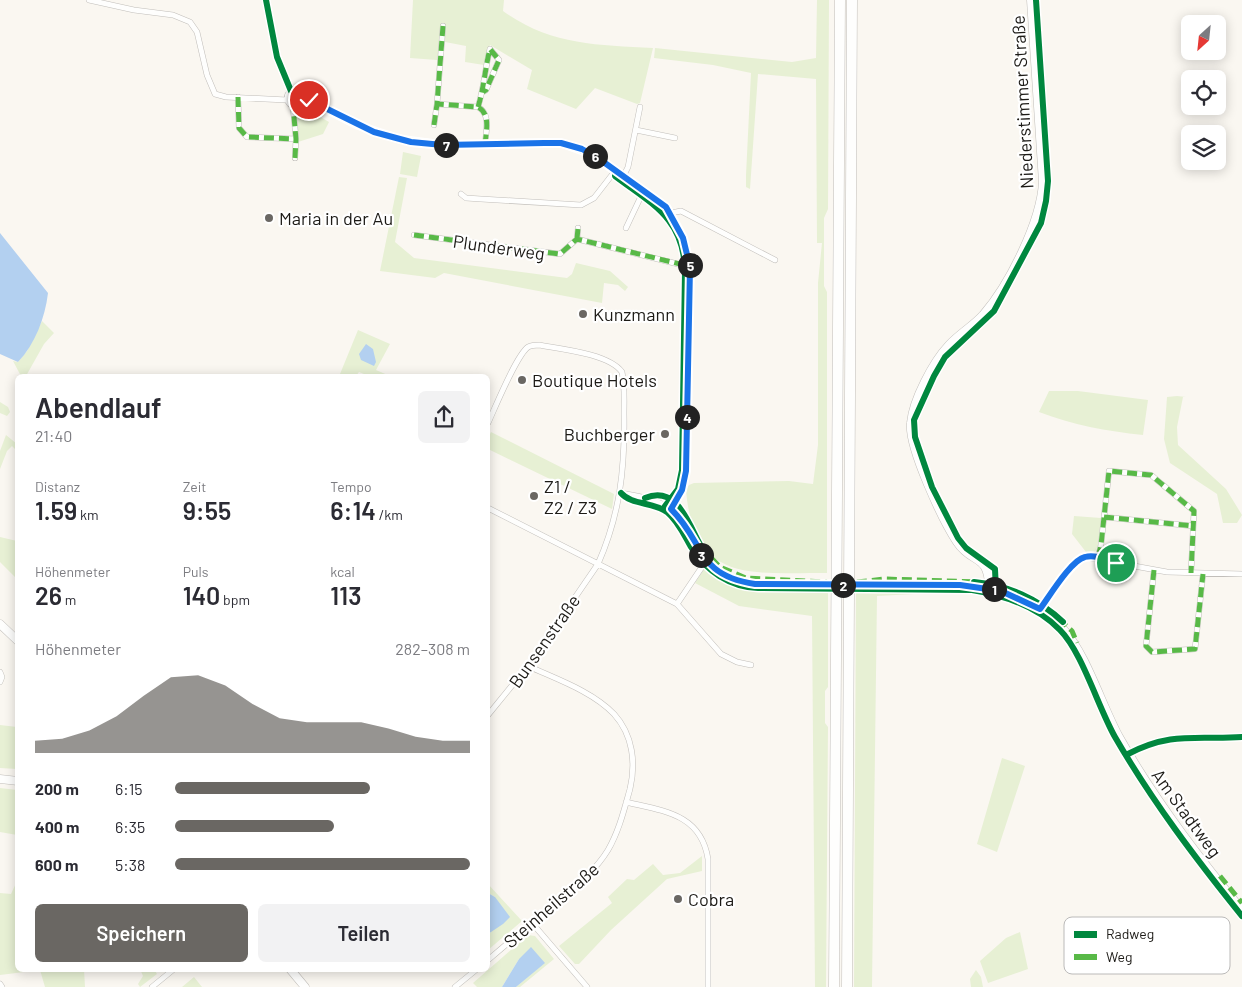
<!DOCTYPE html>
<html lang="de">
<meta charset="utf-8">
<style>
body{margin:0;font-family:Barlow,sans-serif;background:#f2f2f3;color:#2b2b33;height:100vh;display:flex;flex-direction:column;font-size:19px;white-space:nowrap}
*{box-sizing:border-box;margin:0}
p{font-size:16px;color:#7c7c81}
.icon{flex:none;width:28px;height:28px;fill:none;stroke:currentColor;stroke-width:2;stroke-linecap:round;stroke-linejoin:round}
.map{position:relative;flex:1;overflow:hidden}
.panel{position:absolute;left:15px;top:374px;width:475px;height:598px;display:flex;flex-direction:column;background:#fff;border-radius:8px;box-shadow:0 2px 12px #0003}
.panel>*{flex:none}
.needle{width:32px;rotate:207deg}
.tools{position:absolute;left:1181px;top:15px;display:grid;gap:10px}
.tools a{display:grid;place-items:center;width:45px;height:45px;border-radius:8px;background:#fff;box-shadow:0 2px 12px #0003;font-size:25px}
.pin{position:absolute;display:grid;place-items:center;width:42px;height:42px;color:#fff;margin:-21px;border:2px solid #fff;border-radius:50%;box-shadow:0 1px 5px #0007}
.km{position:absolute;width:25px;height:25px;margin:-12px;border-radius:50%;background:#222;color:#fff;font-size:14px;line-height:25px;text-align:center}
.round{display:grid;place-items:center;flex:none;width:52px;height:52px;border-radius:8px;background:#f2f2f3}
.headline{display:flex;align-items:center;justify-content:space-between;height:85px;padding:0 20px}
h1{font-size:28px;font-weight:600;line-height:38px}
.stats{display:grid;grid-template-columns:repeat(3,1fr);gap:8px;height:85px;padding:5px 20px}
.stats div{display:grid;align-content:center}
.stats b{font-size:25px;font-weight:600}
.stats small{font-size:14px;font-weight:400}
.stats p{font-size:14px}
.chart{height:140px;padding:10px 20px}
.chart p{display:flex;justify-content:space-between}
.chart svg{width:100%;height:90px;margin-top:5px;fill:#6a6763;opacity:.7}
.button{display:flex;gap:10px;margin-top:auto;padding:10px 20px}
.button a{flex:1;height:58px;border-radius:8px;background:#6a6763;color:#fff;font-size:20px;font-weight:600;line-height:58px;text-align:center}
.button a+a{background:#f2f2f3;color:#2b2b33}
ul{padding:0 20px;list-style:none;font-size:16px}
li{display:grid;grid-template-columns:80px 60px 1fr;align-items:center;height:38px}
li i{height:12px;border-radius:6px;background:#6a6763}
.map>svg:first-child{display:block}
.green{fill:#e7f0d4}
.water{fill:#b3d0f0}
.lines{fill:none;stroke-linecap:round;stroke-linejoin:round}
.street-casing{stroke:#c1beba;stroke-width:6}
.secondary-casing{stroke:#c1beba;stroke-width:9}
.highway-casing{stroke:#c1beba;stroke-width:11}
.street{stroke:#fefefd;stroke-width:5}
.secondary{stroke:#fefefd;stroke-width:8}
.highway{stroke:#fefefd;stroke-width:10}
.street-bridge-casing{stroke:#c1beba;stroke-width:6;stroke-linecap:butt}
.street-bridge{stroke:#fefefd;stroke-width:5}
.quiet{stroke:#58b947;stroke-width:5;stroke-dasharray:10 5;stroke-linecap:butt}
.cycleway-casing{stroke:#fff;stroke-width:9}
.cycleway{stroke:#00873e;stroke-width:6}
.route-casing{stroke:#fff;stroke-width:10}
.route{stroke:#1a73e8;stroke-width:6}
.poi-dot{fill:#6a6763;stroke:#fff;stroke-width:2}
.labels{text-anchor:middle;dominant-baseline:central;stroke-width:4.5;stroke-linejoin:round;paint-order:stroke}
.street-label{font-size:18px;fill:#1c1a16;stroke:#fff}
.poi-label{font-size:18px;fill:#1c1a16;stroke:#fff;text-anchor:start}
.key{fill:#fff;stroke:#bbbab9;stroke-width:1}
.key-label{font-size:14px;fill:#1c1a16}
</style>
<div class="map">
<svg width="1242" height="987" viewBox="0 0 1242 987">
<rect width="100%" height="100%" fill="#faf7f1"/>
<path class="green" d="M413,0h91l-1,11c47,34 93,34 150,37l-13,55 -3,1 -42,-16 -19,21 -49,-20 5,-19 -42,-25 -6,20 -19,-3 1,-16 -26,-5 -3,19 -27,-2z
M817,0h12l-1,209 -4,9v68l3,6v281c-73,-1 -133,13 -141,-83l3,-5 5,-2 95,-2 24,3 5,-39v-162l4,-40h-5l-1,-164 -58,-5 -8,115 -4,-2v-12l5,-102 -38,-8 -59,-7 1,-10 137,14 24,-4z
M303,107l26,15 -6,12 -25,8 -1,-31z
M403,152l18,4 -4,21 -17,-3z
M399,177l8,1 -12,64 19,16 153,20 5,-4 4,-11 34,8 18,16 -3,4 -7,-6 -14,-2 -2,20 -158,-30 -9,5 -55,-7z
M42,321l12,12 -10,11 -18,32h-5l-8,-15 5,1 9,-11z
M358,330l32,14 -14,26 14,6h-21l-10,-4 -3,4 -16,-2z
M1049,391h29l70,9 -5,35c-37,-4 -70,-10 -104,-23z
M1177,396l9,1h-3l-6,30 1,18 48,44 16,26 -5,8h-14l-6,-29 -47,-31 -6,-24 3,-42z
M0,402l8,5 2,5 -3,4 -7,-3z
M491,432l123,62 -2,15 -124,-60v-11z
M6,435l11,9v7l-5,-5 -5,5 -7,18v-18z
M1074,516l27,2 -3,27 -3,7h-9l-14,-18z
M0,537l17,4v33l-2,3 -15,-15z
M704,569l28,15 18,5 78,1v97l-3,4v32l3,4 -2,260h-11l-3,-371 -73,-10 -44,-23z
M856,591h115l-94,5 -5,391h-18z
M0,725l17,2v42l-17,-1z
M1002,758l23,8 -28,86 -20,-8z
M0,788l17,2v45l-17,-3z
M702,856v15l-35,8 -56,51 -32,34h-4l-16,-18 53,-43 -4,-6 19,-18 7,1 19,-16 10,11 17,-2z
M17,881l1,88h66l1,18h-40l-5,-17 -40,5v-82l11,1z
M488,884l34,37 -34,29v-16l3,-2 4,-35 -7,-4z
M1020,932l8,37 -40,14 -8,-22 26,-23z
M528,935l7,1 19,23 -34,28h-4l28,-24 -25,-4 -17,28h-25l-4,-4z
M140,969h14l3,5 -17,13 -2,-3 5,-8z
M976,970l5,7 2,10h-12l-1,-8z
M194,977l8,10h-20z"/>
<path class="water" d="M0,233l48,60c-3,25 -13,51 -30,69l-18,-8z
M366,344l7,5 3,13 -2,4 -13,-6 -2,-6z
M488,893l7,4 15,20 -7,7 -15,10z
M531,947l14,16 -29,24h-14l17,-28z"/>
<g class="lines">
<g class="street-casing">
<path id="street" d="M89,0l45,10 39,5 17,7 7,10 10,43 8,19 11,3 61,3
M266,0l11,57 14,34
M443,26l-6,78 41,3c13,7 8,24 7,38
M287 98a8 8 0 1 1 16 0a8 8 0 1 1-16 0Z
M238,97l1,31 8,9 49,2 -3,-33
M304,98l70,34 37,10 32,3 101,-2h17l21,6 16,9 68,49 17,31 7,29 -4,210 -3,13 -12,19
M478,107c6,-19 7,-39 12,-58l9,11 -13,30 -3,2
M434,125l3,-21
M636,130l39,8
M295,158l1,-19
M623,177l5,-10 12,-60
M461,194l5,4 15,1 100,6 13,-7 21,-27
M671,213l10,-2 94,49
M626,228l17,-36
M414,235l146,19 17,-15 113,28
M577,239l1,-11
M488,423c7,-15 28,-67 40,-76 4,-2 7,-2 11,-2 23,4 70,9 83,27 3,14 2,28 2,42 1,55 -4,100 -26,150l-70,102 -40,49
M621,493c16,3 34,5 48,15 28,19 24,54 63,70 26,11 60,7 88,7
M488,508l189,96 44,50 16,8 14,3
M1104,517l89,9
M1098,557l3,-12 8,-74 42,4 43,36 -3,62
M1154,570l-8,76 6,6 43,-3 8,-75
M866,585h94l29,3
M677,604l29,-43
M1040,609l36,-47 9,-5 82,15 75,2
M0,672l2,5 -2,5
M1128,754c44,-23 69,-14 114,-17
M626,802c38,9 75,12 82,57v128
M532,923l55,64
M488,960c21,-18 42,-36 64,-54 20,-17 42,-33 56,-56 11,-19 16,-40 22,-61 6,-26 3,-54 -16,-75 -22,-23 -58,-35 -86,-48
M0,984l2,3
M152,987l22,-18
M455,987l22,-18"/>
</g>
<g class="secondary-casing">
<path id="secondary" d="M1031,0l12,182c-2,40 -34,103 -60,133 -10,11 -24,19 -34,30 -16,17 -36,55 -38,78 -3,24 32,98 46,119 15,23 32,11 32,46 28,7 56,20 75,42 22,24 38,76 55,107 35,62 78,119 123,173
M0,624l18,17
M0,779l18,2
M290,969l15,18"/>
</g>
<g class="highway-casing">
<path id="highway" d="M834,987l6,-987
M847,987l5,-987"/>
</g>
<use href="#street" class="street"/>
<use href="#secondary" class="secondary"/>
<use href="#highway" class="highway"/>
<g class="street-bridge-casing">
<path id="street-bridge" d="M820,585h46"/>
</g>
<use href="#street-bridge" class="street-bridge"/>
<path class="quiet" d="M443,26l-6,78 41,3c13,7 8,24 7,38
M238,97l1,31 8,9 49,2 -3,-33
M478,107c6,-19 7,-39 12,-58l9,11 -13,30 -3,2
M434,125l3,-21
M295,158l1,-19
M414,235l146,19 17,-15 111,27
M577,239l1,-11
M1104,517l89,9
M701,547l19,20 26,11 81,4
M1098,557l3,-12 8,-74 42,4 43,36 -3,62
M1154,570l-8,76 6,6 43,-3 8,-75
M857,582l28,-3 94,3
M1059,619l13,12 5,12
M1220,876l22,27"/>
<g class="cycleway-casing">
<path id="cycleway" d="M266,0l11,57 14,34
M304,98l53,27 42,14 44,6 118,-2 30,11 24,17v5c37,28 69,42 70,95l-3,199 -4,19 -13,17
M621,493c10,12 32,9 46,19 11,9 17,23 24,35 15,24 39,40 67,41l214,2c31,5 65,16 88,40 22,22 38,77 55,107 37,64 81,122 127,179
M645,498c35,-15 45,33 59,53
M974,582c33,3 65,17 89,40
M996,591l-1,-22 -29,-21 -8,-10 -26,-51 -17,-50 -1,-17 20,-44 11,-19 49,-46 47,-88 5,-22 2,-20 -12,-181
M1128,754c44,-23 69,-14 114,-17"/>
</g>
<use href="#cycleway" class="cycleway"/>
</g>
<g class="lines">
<g class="route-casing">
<path id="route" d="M309,100l65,32 37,10 32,3 101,-2h17l21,6 16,9 68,49 17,31 7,29 -4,204 -4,19 -11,19c34,33 24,66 84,75l205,1 41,6 39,18c9,-12 31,-49 45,-52 10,-3 22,3 31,6"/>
</g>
<use href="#route" class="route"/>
</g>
<g class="poi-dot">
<circle cx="269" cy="218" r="5"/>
<circle cx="583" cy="314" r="5"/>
<circle cx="522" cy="380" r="5"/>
<circle cx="665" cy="434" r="5"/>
<circle cx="534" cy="496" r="5"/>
<circle cx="678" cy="899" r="5"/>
</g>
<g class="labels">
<g class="street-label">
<text transform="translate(1022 102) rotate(-93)">Niederstimmer Straße</text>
<text transform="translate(499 247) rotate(8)">Plunderweg</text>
<text transform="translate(544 641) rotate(-55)">Bunsenstraße</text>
<text transform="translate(1187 813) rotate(54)">Am Stadtweg</text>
<text transform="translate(551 905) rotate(-41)">Steinheilstraße</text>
</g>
<g class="poi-label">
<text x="279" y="218">Maria in der Au</text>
<text x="593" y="314">Kunzmann</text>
<text x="532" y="380">Boutique Hotels</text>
<text x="655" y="434" text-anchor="end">Buchberger</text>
<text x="544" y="486">Z1 /<tspan x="544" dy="21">Z2 / Z3</tspan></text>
<text x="688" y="899">Cobra</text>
</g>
</g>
<rect x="1064" y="917" width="166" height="57" rx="8" class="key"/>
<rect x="1074" y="931" width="23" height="7" fill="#00873e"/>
<rect x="1074" y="954" width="23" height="6" fill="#58b947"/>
<g class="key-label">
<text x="1106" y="939">Radweg</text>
<text x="1106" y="962">Weg</text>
</g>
</svg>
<div class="tools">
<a><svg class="needle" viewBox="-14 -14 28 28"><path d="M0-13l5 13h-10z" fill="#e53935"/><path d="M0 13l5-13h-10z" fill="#7c7c81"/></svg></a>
<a><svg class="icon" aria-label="locate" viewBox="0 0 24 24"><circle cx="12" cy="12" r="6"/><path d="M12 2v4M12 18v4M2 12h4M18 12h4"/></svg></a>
<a><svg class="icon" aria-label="layers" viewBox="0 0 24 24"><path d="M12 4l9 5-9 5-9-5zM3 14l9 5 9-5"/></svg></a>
</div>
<div class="pin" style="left:1116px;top:563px;background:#1e9e55"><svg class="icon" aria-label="arrive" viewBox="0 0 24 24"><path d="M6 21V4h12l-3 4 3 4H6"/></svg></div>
<div class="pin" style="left:309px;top:100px;background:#d93025"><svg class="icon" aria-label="check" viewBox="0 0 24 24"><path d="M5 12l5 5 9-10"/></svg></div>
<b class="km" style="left:994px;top:589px">1</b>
<b class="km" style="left:843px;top:585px">2</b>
<b class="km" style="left:701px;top:555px">3</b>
<b class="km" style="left:687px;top:417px">4</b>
<b class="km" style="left:690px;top:265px">5</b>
<b class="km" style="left:595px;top:156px">6</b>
<b class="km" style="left:446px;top:145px">7</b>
<section class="panel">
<div class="headline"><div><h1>Abendlauf</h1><p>21:40</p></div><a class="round"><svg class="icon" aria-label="share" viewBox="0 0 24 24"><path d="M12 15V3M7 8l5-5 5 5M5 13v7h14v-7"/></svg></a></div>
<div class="stats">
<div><p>Distanz</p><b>1.59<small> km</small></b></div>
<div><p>Zeit</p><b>9:55</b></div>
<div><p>Tempo</p><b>6:14<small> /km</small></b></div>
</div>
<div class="stats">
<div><p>Höhenmeter</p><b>26<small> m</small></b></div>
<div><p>Puls</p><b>140<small> bpm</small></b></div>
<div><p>kcal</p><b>113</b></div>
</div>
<div class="chart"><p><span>Höhenmeter</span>282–308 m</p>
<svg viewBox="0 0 160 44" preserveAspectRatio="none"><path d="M0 44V38L10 37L20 33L30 26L40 16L50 7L60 6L70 11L80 20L90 27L100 29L110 29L120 29L130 32L140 36L150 38L160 38V44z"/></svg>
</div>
<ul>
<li><b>200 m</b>6:15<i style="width:66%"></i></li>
<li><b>400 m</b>6:35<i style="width:54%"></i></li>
<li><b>600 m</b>5:38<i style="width:100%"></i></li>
</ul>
<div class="button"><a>Speichern</a><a>Teilen</a></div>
</section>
</div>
